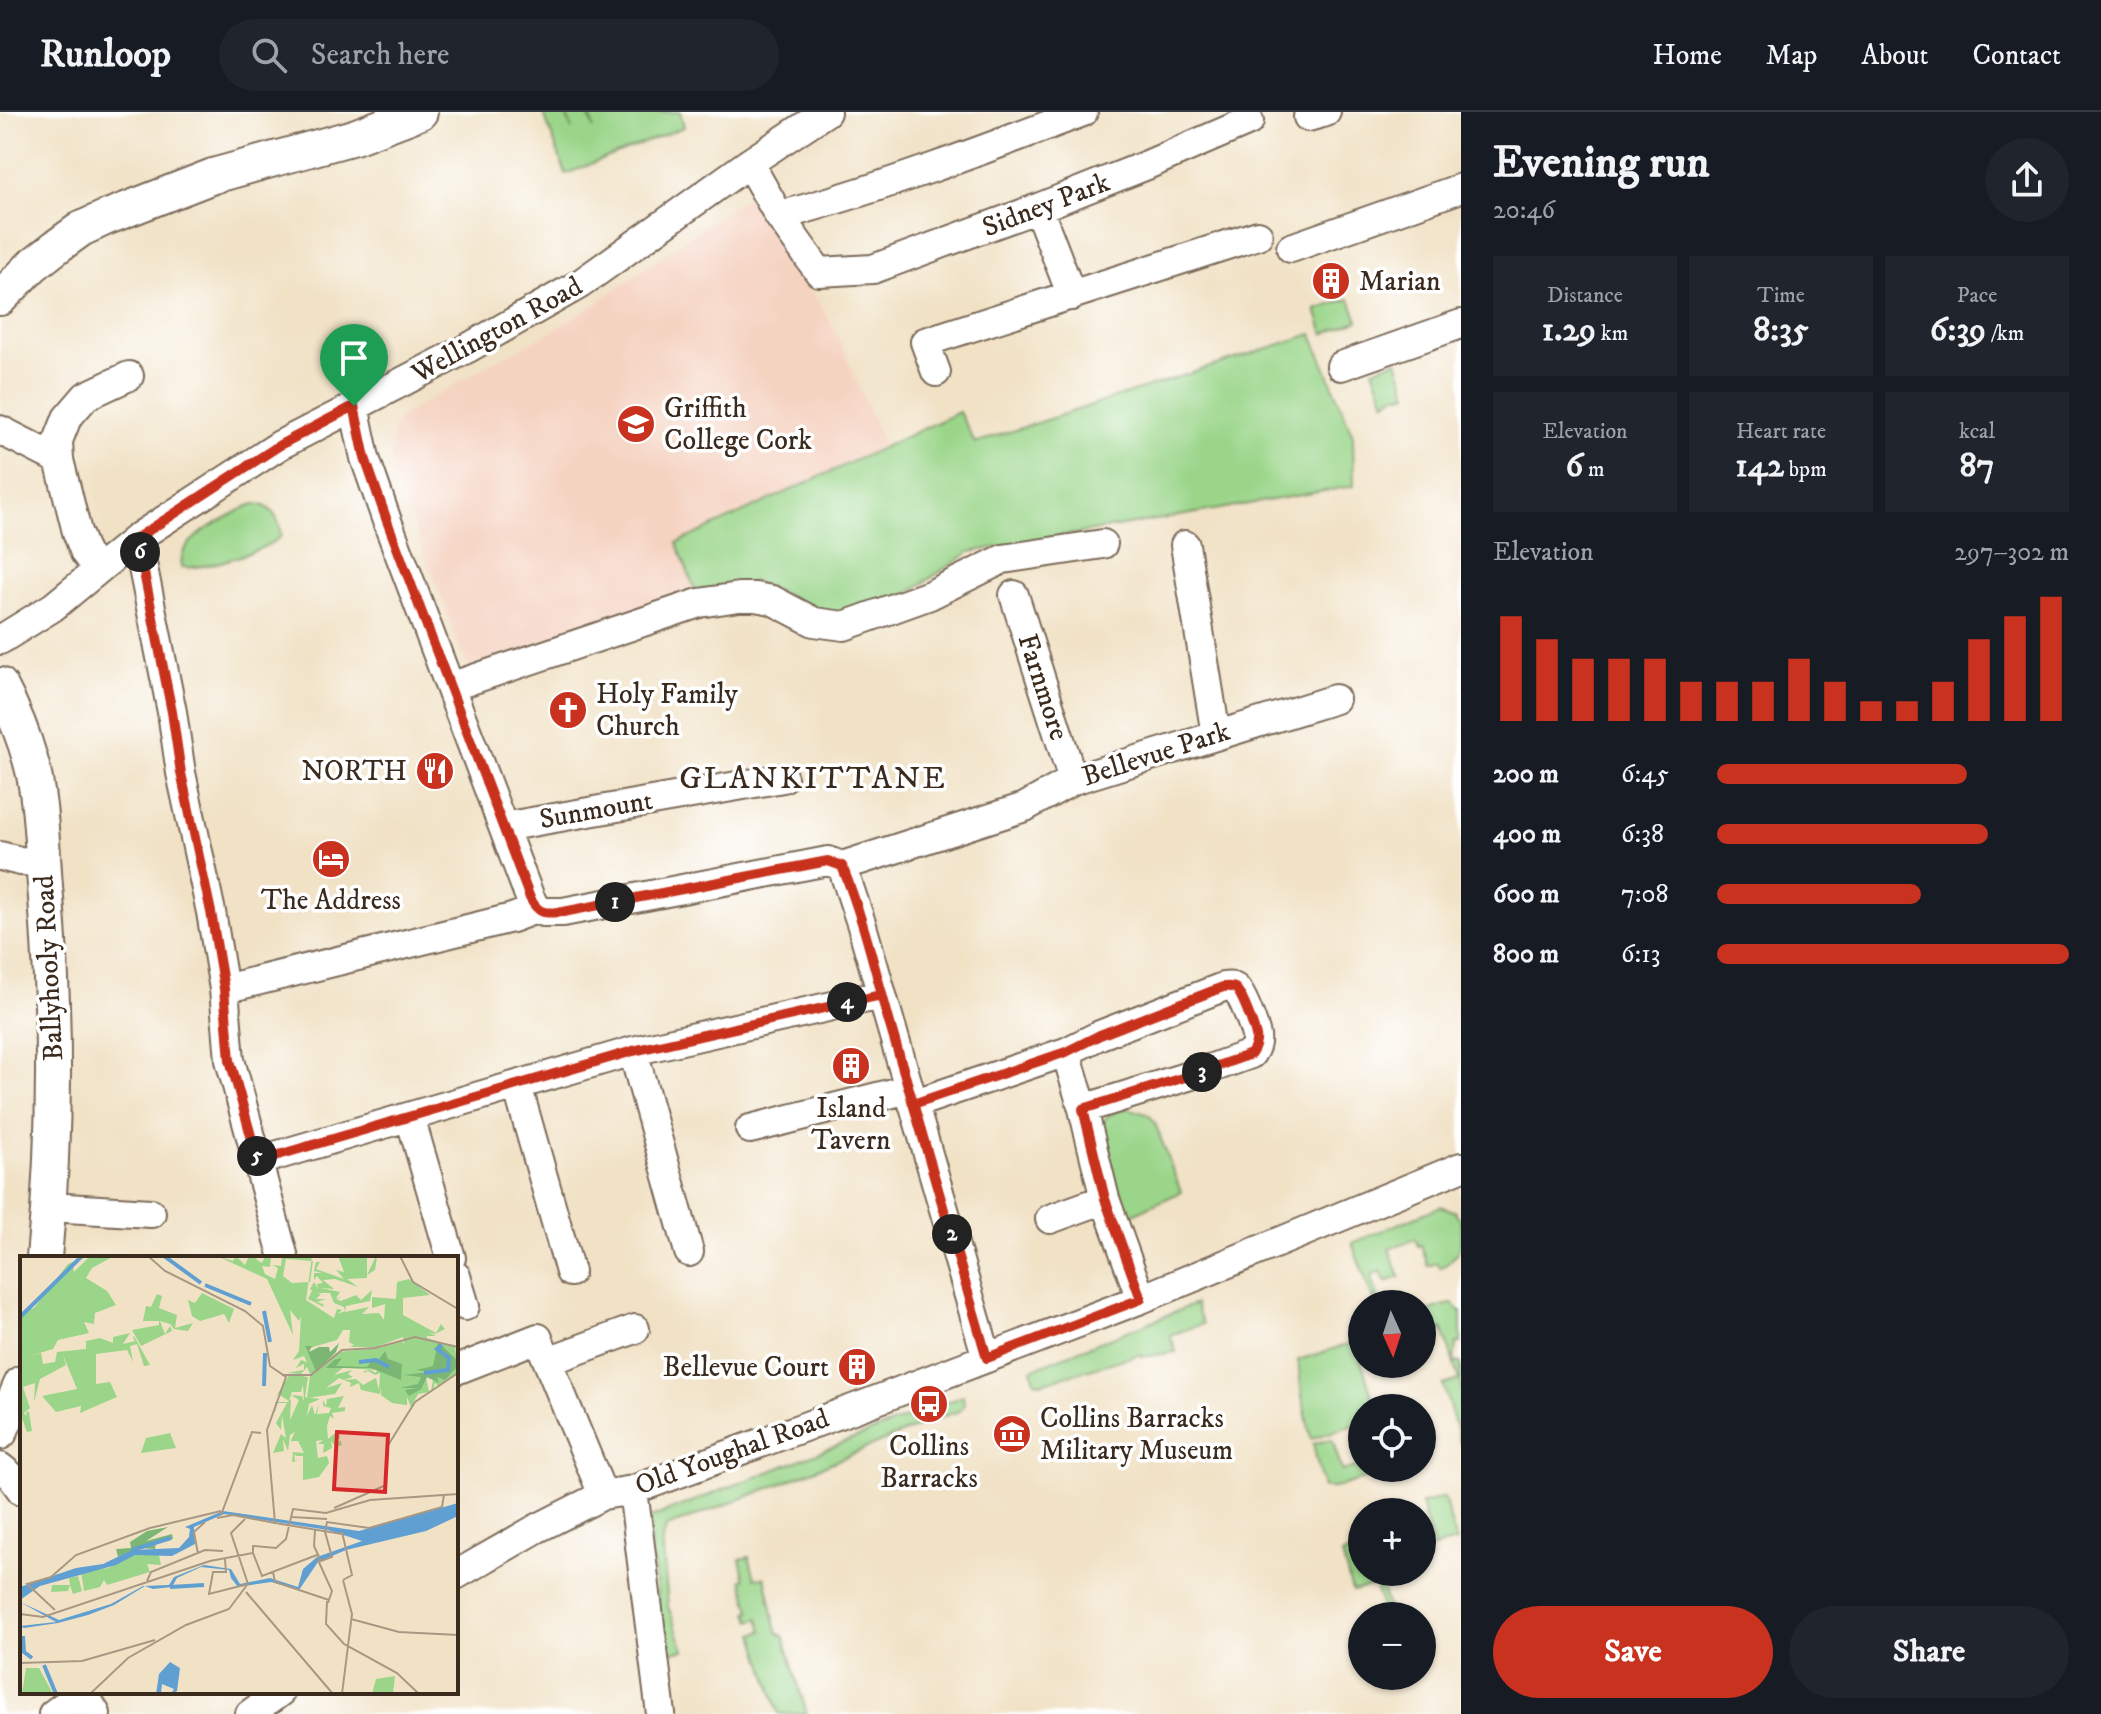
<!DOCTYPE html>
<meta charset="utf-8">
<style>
body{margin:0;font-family:"IM FELL DW Pica",serif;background:#20242c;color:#f1f3f6;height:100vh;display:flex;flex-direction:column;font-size:30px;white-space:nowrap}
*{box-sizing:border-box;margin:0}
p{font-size:26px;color:#9ea1a6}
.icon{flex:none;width:44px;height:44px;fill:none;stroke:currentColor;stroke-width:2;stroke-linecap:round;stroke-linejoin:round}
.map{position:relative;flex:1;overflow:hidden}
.side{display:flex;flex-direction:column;background:#171b24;width:640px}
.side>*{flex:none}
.needle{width:52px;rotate:177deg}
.controls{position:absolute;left:1348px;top:1178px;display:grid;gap:16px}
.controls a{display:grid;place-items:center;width:88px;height:88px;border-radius:50%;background:#171b24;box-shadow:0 2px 6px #0004;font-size:40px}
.pin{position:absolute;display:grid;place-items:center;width:68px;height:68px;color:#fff;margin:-82px -34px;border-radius:50% 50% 50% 0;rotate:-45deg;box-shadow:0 0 8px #0007}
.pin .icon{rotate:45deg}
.km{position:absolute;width:40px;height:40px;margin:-20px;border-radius:50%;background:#222;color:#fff;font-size:22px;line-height:40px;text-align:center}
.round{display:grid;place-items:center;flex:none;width:84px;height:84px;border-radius:42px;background:#20242c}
.headline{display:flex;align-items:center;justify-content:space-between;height:136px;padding:0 32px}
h1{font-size:44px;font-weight:800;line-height:60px}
.metrics{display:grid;grid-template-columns:repeat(3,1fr);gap:12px;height:136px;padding:8px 32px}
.metrics div{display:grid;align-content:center;border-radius:0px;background:#20242c;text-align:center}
.metrics b{font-size:34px;font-weight:800}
.metrics small{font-size:22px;font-weight:400}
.metrics p{font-size:22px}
.chart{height:224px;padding:16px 32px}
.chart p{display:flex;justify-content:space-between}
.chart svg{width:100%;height:144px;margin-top:8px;stroke:#c8321e;stroke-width:6}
.primary-button{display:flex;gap:16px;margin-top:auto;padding:16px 32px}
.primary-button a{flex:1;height:92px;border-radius:48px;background:#c8321e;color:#fff;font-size:32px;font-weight:800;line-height:92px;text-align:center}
.primary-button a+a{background:#20242c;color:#f1f3f6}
ul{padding:0 32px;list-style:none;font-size:26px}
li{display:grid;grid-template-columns:128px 96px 1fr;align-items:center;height:60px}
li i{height:20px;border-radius:10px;background:#c8321e}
header{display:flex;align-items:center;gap:48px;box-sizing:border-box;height:112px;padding:0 40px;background:#171b24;border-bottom:2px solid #363941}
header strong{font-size:38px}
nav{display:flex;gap:44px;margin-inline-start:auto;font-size:28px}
.search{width:560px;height:72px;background:#20242c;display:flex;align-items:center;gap:20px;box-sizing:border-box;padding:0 28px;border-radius:44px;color:#9ea1a6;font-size:30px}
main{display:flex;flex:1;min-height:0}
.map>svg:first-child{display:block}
.built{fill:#f5d3c1}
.green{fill:#9ad589;stroke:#6a8054;stroke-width:2}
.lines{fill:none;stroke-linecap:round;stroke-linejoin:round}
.minor-casing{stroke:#7b6a59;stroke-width:32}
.major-casing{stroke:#7b6a59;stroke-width:38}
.minor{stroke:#fff;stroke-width:28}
.major{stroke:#fff;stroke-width:34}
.route-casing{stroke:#fff;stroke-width:16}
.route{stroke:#c8321e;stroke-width:10}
.labels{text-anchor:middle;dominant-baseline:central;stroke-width:7;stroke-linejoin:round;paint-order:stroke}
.street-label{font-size:28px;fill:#3b2a1e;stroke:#fff}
.poi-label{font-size:28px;fill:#3b2a1e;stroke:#fff;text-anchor:start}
.quarter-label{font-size:32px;letter-spacing:2px;fill:#3b2a1e;stroke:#fff}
.inset-river{fill:none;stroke:#609fd2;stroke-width:4}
.inset-road{fill:none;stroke:#a89883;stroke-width:2}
.view{fill:#d62828;fill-opacity:0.15;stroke:#d62828;stroke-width:4}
.inset-edge{fill:none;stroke:#3b2a1e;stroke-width:4}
</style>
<header>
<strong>Runloop</strong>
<div class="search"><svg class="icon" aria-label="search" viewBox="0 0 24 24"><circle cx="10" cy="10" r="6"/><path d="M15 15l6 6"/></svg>Search here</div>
<nav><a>Home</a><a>Map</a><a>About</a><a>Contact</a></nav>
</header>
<main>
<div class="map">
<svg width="1461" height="1602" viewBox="0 0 1461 1602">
<rect width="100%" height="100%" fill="#fff"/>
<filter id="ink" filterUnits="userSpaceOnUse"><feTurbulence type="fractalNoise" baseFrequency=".0125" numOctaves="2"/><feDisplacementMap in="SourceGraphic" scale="16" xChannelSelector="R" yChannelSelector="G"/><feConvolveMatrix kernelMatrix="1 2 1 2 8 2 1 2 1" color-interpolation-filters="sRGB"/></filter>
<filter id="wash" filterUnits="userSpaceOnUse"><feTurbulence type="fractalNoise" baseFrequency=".006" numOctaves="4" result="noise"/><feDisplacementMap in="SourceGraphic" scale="32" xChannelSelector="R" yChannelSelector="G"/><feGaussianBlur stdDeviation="1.8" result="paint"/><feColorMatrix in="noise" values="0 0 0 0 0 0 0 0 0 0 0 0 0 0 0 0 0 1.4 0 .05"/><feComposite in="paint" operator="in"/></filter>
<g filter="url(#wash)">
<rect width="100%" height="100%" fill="#f1e2c6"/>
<path class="built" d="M753,80l82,138 49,115 -206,97 18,51 -229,74 -53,-142 -21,-50 -2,-22 2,-23 6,-12 94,-56 58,-30 47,-30z"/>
<path class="green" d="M543,0h22l7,18 -6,-18h21l7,17 -5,-17h91l4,15 -118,47z
M1350,187l8,22 -34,13 -8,-24z
M1312,222l41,102 1,50 -384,66 -65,43 -61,20 -34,-7 -24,-13 -32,-13 -58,11 -19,-50 282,-131 16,31z
M1397,248l11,34 -14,1 -9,7 -12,-33z
M254,392c18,0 26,16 27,32 -16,15 -78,34 -99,31 -7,-28 44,-48 64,-60z
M1128,996l21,7 6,8 26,69 -52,24c-6,-17 -32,-77 -27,-92 4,-11 17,-13 26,-16z
M1441,1094l15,6v3l5,5c0,25 0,37 -21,48l-3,-5 -9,3 -7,-21 -3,1 -3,-7 -26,10 11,28 -14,5 -5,-11 -10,4 7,21 -5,3 -21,-56z
M1195,1192l8,20 -33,11 6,17 -34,5 -1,-3 -100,29 -6,-2 -3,-12z
M1452,1192l9,7v32h-5l-2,19 7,1v82l-18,-60 16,-5 -16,-51 -21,6v-21l19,-8z
M1355,1230l21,66h-14v10l-6,2v4l-45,15 -9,-43 -4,-36z
M963,1284l1,9 -4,6 -19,6 -161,67 -113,43 -5,12 6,67 16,44 -20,3 -16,-134z
M1332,1327l10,32 20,-6v3h32v2l-60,18h-11l-10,-44z
M1444,1385l12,45 -23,6 -12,-44z
M1362,1437v23h32l2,7 -15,4 9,33h-18l-1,-4 11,-3 -7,-23 -23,5 -10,-36z
M749,1445l6,21 10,-1c5,19 7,37 13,56l6,4 23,77h-28l-25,-80 9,-3 -4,-13 -8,3 -3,-9 3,-1 -9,-31 3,-1 -5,-20z"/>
</g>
<g filter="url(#ink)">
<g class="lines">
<g class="minor-casing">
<path id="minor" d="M1308,5l18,-5
M749,51l30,53 40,56 54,-3 165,-61 109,-43 102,-44
M1038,96l34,88
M779,104c104,-28 204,-66 304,-104
M1291,136l170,-60
M1341,254l120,-42
M936,260l-11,-30 333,-107
M354,294l11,52 22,63 143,377 6,11
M0,318l59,30
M137,426l35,174 9,61 30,139 13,77 6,71 54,198
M1185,433l31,190
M98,458l-13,-17 -8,-21 -18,-72 -1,-19 9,-23 19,-22 43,-20
M1014,483l59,185
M0,528l53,-33 84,-69 143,-93 188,-97 112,-64 169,-121 77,-51
M450,575l249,-84 40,-6h16l17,3 42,22 30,4 86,-31 73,-36 100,-15
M503,715l280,-49
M0,744l20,5 23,1
M842,754l183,-59 48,-27 262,-81
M536,797l7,3h20l265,-51 14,5 20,60 125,432
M224,877l288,-71 24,-9
M633,939l56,201
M1066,940l17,57 22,90 36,100
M517,973l53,187
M913,992l153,-52 34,-17 123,-48c4,0 8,-2 12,1 7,5 19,39 21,48 1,8 -1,12 -5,18l-53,19 -115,36
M410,1005l41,141
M750,1017l159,-40
M258,1049l375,-110 248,-56
M49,1095l102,6
M1050,1107l55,-20
M456,1164l9,30
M548,1249l87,-32
M456,1258l82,-32 65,157
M0,1355l11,9 11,15
M633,1378l28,224
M456,1463l80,-46 67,-34 30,-5 236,-87 272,-104 320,-132
M53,1602c15,-11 19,-17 37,-10l6,10
M250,1602l30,-22"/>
</g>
<g class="major-casing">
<path id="major" d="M0,186l33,-33 23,-18 25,-18 24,-11 108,-42 141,-39 66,-25
M0,573c12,23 23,49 30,74 12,40 12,96 16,139 10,123 10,237 -2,360
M0,1320l22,-49"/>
</g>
<use href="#minor" class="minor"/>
<use href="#major" class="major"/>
</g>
</g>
<g class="lines" filter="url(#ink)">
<g class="route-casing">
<path id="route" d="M354,294l11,52 22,63 143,377c9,17 15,15 33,14l265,-51 14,5c23,56 36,117 53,175 30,106 62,211 92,317l154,-59 -36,-100 -22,-90 115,-36 53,-19c4,-6 6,-11 5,-18 -2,-9 -14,-43 -21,-48 -4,-2 -8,-1 -12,-1l-123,48 -34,17 -153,52 -4,-15 -28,-94 -248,56 -375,110 -28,-101 -6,-71 -13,-77 -30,-139 -9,-61 -35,-174 143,-93 74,-39"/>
</g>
<use href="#route" class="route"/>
</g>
<defs>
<g id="building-disc" transform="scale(2)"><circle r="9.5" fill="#c8321e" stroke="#fff"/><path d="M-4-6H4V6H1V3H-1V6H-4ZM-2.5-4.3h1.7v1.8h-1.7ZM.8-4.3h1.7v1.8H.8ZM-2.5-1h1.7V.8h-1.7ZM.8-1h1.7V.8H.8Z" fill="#fff"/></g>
<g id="university-disc" transform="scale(2)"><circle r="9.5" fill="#c8321e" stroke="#fff"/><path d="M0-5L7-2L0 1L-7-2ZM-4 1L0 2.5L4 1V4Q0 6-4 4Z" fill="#fff"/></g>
<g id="church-disc" transform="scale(2)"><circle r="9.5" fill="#c8321e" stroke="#fff"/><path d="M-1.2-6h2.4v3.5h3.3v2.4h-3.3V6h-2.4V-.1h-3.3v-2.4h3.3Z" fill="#fff"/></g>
<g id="restaurant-disc" transform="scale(2)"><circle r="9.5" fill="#c8321e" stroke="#fff"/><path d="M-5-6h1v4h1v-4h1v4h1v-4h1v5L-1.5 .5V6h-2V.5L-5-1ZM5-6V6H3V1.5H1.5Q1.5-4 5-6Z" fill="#fff"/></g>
<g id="hotel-disc" transform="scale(2)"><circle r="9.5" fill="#c8321e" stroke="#fff"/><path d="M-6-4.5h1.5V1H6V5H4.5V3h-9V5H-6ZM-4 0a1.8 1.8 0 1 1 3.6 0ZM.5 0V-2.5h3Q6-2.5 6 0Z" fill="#fff"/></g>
<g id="bus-disc" transform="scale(2)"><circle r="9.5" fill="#c8321e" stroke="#fff"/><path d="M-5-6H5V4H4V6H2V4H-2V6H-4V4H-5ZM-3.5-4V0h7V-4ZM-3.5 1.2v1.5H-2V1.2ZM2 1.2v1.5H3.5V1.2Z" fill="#fff"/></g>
<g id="museum-disc" transform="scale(2)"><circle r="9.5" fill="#c8321e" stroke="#fff"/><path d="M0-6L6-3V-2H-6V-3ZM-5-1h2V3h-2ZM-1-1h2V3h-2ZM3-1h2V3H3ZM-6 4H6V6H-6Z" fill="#fff"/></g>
</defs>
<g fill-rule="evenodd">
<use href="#building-disc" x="1331" y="169"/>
<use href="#university-disc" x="636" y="312"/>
<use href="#church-disc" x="568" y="598"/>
<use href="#restaurant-disc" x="435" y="659"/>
<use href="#hotel-disc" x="331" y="747"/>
<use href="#building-disc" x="851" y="954"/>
<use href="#building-disc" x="857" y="1255"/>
<use href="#bus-disc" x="929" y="1292"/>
<use href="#museum-disc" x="1012" y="1322"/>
</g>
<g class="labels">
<g class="street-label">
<text transform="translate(1046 93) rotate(-21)">Sidney Park</text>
<text transform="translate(497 218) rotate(-29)">Wellington Road</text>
<text transform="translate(1043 575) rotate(72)">Farnmore</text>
<text transform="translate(1156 642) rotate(-18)">Bellevue Park</text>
<text transform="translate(596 698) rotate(-10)">Sunmount</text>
<text transform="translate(49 856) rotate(-93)">Ballyhooly Road</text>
<text transform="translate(732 1340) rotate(-20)">Old Youghal Road</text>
</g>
<g class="poi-label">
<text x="1359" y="169">Marian</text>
<text x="664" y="296">Griffith<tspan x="664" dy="32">College Cork</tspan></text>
<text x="596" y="582">Holy Family<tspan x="596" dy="32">Church</tspan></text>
<text x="407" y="659" text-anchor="end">NORTH</text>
<text x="331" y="788" text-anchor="middle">The Address</text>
<text x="851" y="996" text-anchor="middle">Island<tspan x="851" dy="32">Tavern</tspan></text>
<text x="829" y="1255" text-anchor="end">Bellevue Court</text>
<text x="1040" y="1306">Collins Barracks<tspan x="1040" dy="32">Military Museum</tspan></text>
<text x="929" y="1334" text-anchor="middle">Collins<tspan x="929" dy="32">Barracks</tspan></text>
</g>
<g class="quarter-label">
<text x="813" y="667">GLANKITTANE</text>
</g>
</g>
<g transform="translate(20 1144)">
<rect width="438" height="438" fill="#f1e2c6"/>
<path d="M67,0l-14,8 1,8 16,-16h24l-22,12 -6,10 21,13 9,14 -21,8 -1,11 -10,-2 5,11 -31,7 -5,9 -30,9 18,-5 2,11 12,-2 2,-10 29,-3v-8l14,-3 13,5v-6l17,-4 -7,11 12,-3 -2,-4 1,-1 16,29 -6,1 -7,-22 -7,2 3,16 -6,-12 -31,4v30l14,-2 7,15 -37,16 1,-7 -25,6 -14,-16 35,-7 -14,-34 3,10 -26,14 -6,23 1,-19 -12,4 7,21 -6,5 2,3v-3l2,-2 1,1 3,19 -5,1 -7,-19v-100l14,-5 34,-44zM197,0l16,5 3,-5 9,9 4,-9h10l-3,3 6,4 3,-7h16l-10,2 -1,9 -8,-1 3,8 10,5 3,-11 -6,-3 9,1 1,-10h30l-6,44 28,18 3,-9 5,1 -4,4 7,-3 -1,-4 -10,-4 -4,-10h-14l5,1 -5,5h10l-9,3 6,2 1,3 -16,-8 4,-8 5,4 -7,-6 4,-7 4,7 -1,-5 6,-1 -6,-7 -3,4v-7h8l-8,-2 2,-9h4l-4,7 28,10 -8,-9 8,2 -6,-16 39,1 -2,13 -8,5 8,-17 -8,-1v21l-20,1 11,8 -23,-8 -12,1 11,9 -14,-1 20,4 -4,6 6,-1 -6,2 5,2 15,-6 5,5 11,-10 -2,11 -24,5 -1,6 24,-5 -7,7 17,-1 5,7 1,-16 -13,4v-11l24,2 1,-17 12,-3 21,16 -27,3v17l33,18 5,-9 4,5 -10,5 -7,-2 8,4h-9v2l28,9 3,25 -19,15 -4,-4 -2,7 -2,1 2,-11 -7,-3 3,15 -11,2 -7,13 -4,-10v8l-15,-2 -11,-8v-7l-1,6 -19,-4 -2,-7 -9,4 1,-4 -12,-5 -13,10 16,-5 -7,11 -28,4 3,-22 28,-24 40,-4 24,-7 2,4 -1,-8 -27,10h-26l4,-2 -5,-3 1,-12h-7l-6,10 -31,9 10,23 -6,2 -3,-7 -6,7 -14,-1 17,-3v-6l-8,4 5,-8 6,2 -3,-6 -11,4 6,-9 2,-35 -2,5 -9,-11 3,25 -26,-56zM266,3l27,2 -3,21 -18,1 -9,-7zM323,112l34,2 -1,3 -6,-3 -6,1v2l4,-2 7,4 5,-2 -1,17 -3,-12 -13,7 -7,-6 -13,1 10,-3 -5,-3 4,-4 -18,5zM182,37l32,16 -5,14 -5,-9 -24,7 -8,-5 -4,-16 7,3zM137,38l5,2 -3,12 18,7 -2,13 18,-5 -5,8 -14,-2 -4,-5 -10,-3 5,13 5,-8 2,5 -31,15 -9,-16 27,-5v-4h-16l3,-15 5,1zM270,118l18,3 -3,20 15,2 -11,5 -2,12 5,-11 3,10 4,-11 -2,10 12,-1 2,-5 -8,-2v-6l3,6 1,-7 17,-3 -6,12 7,-1v4l-13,2 2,6 -4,-3 -3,10 1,13 7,-6 3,5 1,-5 1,5 -4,3v4l5,-5 1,5 -6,2 -5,-6 1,7 -9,5 1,-9h-6l5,-4 -7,1 2,17 9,-2 2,7 -10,14 -16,3v-24h-7l-2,-2 1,7 7,-1 -10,2 1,-10 11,1 -6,-12h-7v-1l4,-8 -5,3 -2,16 -5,-12 1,12 -11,2 8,-19 5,4 -4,-23 -1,15 -5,-7 11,-20h-10l-2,10v-11h13l3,-3 -1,21 9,-20 -8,-5 11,1 2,5 -1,-16 -2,7h-9l-3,9 -11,-7 -3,4zM150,177l6,15 -35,5 5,-15zM116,298l23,1 2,10 -14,-1 3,8 -43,13 -3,-5 -4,7 -16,4 -3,-19 27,-4zM58,320l4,15 -9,3 -3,-9 -2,6 -17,1 1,-7h18l-1,-7zM6,412h13l14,26h-31zM375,420l-2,18h-21l4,-15z" fill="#9ad589" fill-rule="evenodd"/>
<path d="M418,86l20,19 -1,6 -12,13 -8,-3 2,6 -12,-6 -6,12 -12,7 -4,-6 14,-2h-19l18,-4 3,-7 -18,-2 27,-3 -14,-2 17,-4zM319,87l-3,9 -20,20 -11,-26h7l-3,6 10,-5h10l1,5zM365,95l3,8 14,5 -1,16 -30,-12h-45l8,-8 8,-2 -6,8 31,1 3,-4h-9l14,-3 16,8 -12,-9zM148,271l-22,14 26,-7 1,5 -17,3 -1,7 -16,-1 -21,9 -2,-8 15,-1 -1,-6 17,-11z" fill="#7bb675"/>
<path d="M438,247v13l-32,15 -80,19 -28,12 -19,28 -28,-8 -33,5 -7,-9 -2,-8 -28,-3 -24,11 -5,9 -19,2 -8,-3 -31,19 -26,10 -30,8 -34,5 -4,-2 36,-4 -36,-20 39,18 52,-16 32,-18 26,-1 5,-8 30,-12 27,4 9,15 30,-6 28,9 5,-18 14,-12 45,-16 -34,-11 -104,-16 -30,13 1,17 -23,12 -37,-1 -19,10 -76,21 -20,14v-13l56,-19 27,-4 29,-14 47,-2 10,-11 1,-8 -5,-2 38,-16 136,20zM150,406l10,6 -3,23 -6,3 3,-5 -12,-5 -1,9 -5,1 3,-20z" fill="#609fd2"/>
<path class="inset-river" d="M144,0l37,27M185,29l46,19M244,55l6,31M0,61l62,-61M339,106l17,-2 13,7M404,117l24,-3 1,-12 -12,-9 5,-4M244,130l1,-33M112,294l39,-12M150,331l34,-2M3,380l1,16 8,6M24,409l12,29"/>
<path class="inset-road" d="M128,0l17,15 80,40 18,15 7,40 16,11 -19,53 8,93 67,11M380,0l13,26 45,27M262,119h29l31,-25 33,-2 40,-11 43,10M314,252l52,-23 1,-38 28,-45 43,-29M201,259l31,-83 9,1M272,261l35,2M197,262l16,-3 42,8M295,274l-1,16 7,15 11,-4 -7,-25M305,276l2,-10 42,6 73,-21 2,-12M322,276l10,43 -9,5M233,297l9,23 55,-21M178,298l-4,-22 11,-10M205,303l1,13h-13l-4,22 39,-10 -17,-51 14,-14M298,304l14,31 -4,12M253,316l2,10 54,18M127,325l4,-9 54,-22 18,1M226,336l87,102M307,345l-1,23 18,20 53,29 22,21M35,354l-28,-26 24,-7 25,-22 74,-27 71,-17M0,358l23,3 167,-56 43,-8v-7l23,2 10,-9 7,-30 33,4 44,-13 88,-6M331,363l48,13 59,3M0,407l62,-2 73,-21M70,438l38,-36 58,-33 43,-16 18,-24M322,438l10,-80 -9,-34"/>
<path class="view" d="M317,176l51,3 -3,57 -51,-3z"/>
<rect width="438" height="438" class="inset-edge"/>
</g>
</svg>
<div class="controls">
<a><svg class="needle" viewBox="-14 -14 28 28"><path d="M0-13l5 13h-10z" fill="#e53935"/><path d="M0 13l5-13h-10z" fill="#9ea1a6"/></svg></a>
<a><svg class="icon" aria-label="locate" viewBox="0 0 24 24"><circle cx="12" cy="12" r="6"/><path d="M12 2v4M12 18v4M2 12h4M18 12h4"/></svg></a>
<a>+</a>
<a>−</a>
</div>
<div class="pin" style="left:354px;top:294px;background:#1e9e55"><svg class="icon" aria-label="arrive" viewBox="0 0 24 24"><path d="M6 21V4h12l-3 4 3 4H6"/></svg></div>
<b class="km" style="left:615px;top:790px">1</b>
<b class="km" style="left:952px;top:1122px">2</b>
<b class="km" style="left:1202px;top:960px">3</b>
<b class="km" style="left:847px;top:890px">4</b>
<b class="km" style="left:257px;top:1044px">5</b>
<b class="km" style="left:140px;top:440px">6</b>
</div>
<section class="side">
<div class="headline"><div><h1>Evening run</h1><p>20:46</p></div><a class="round"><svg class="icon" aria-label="share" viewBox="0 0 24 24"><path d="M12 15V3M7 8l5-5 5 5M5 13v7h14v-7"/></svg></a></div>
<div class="metrics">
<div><p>Distance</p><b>1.29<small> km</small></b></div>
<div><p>Time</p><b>8:35</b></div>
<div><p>Pace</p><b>6:39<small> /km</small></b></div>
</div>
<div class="metrics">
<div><p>Elevation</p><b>6<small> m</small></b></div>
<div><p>Heart rate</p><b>142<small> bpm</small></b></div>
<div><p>kcal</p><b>87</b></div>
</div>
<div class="chart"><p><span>Elevation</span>297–302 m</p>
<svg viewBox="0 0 160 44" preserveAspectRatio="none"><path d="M5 44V12M15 44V19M25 44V25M35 44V25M45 44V25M55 44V32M65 44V32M75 44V32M85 44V25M95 44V32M105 44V38M115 44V38M125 44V32M135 44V19M145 44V12M155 44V6"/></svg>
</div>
<ul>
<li><b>200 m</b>6:45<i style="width:71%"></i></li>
<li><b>400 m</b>6:38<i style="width:77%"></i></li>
<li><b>600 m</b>7:08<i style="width:58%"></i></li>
<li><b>800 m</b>6:13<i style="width:100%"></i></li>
</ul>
<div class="primary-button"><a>Save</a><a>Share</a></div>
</section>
</main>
